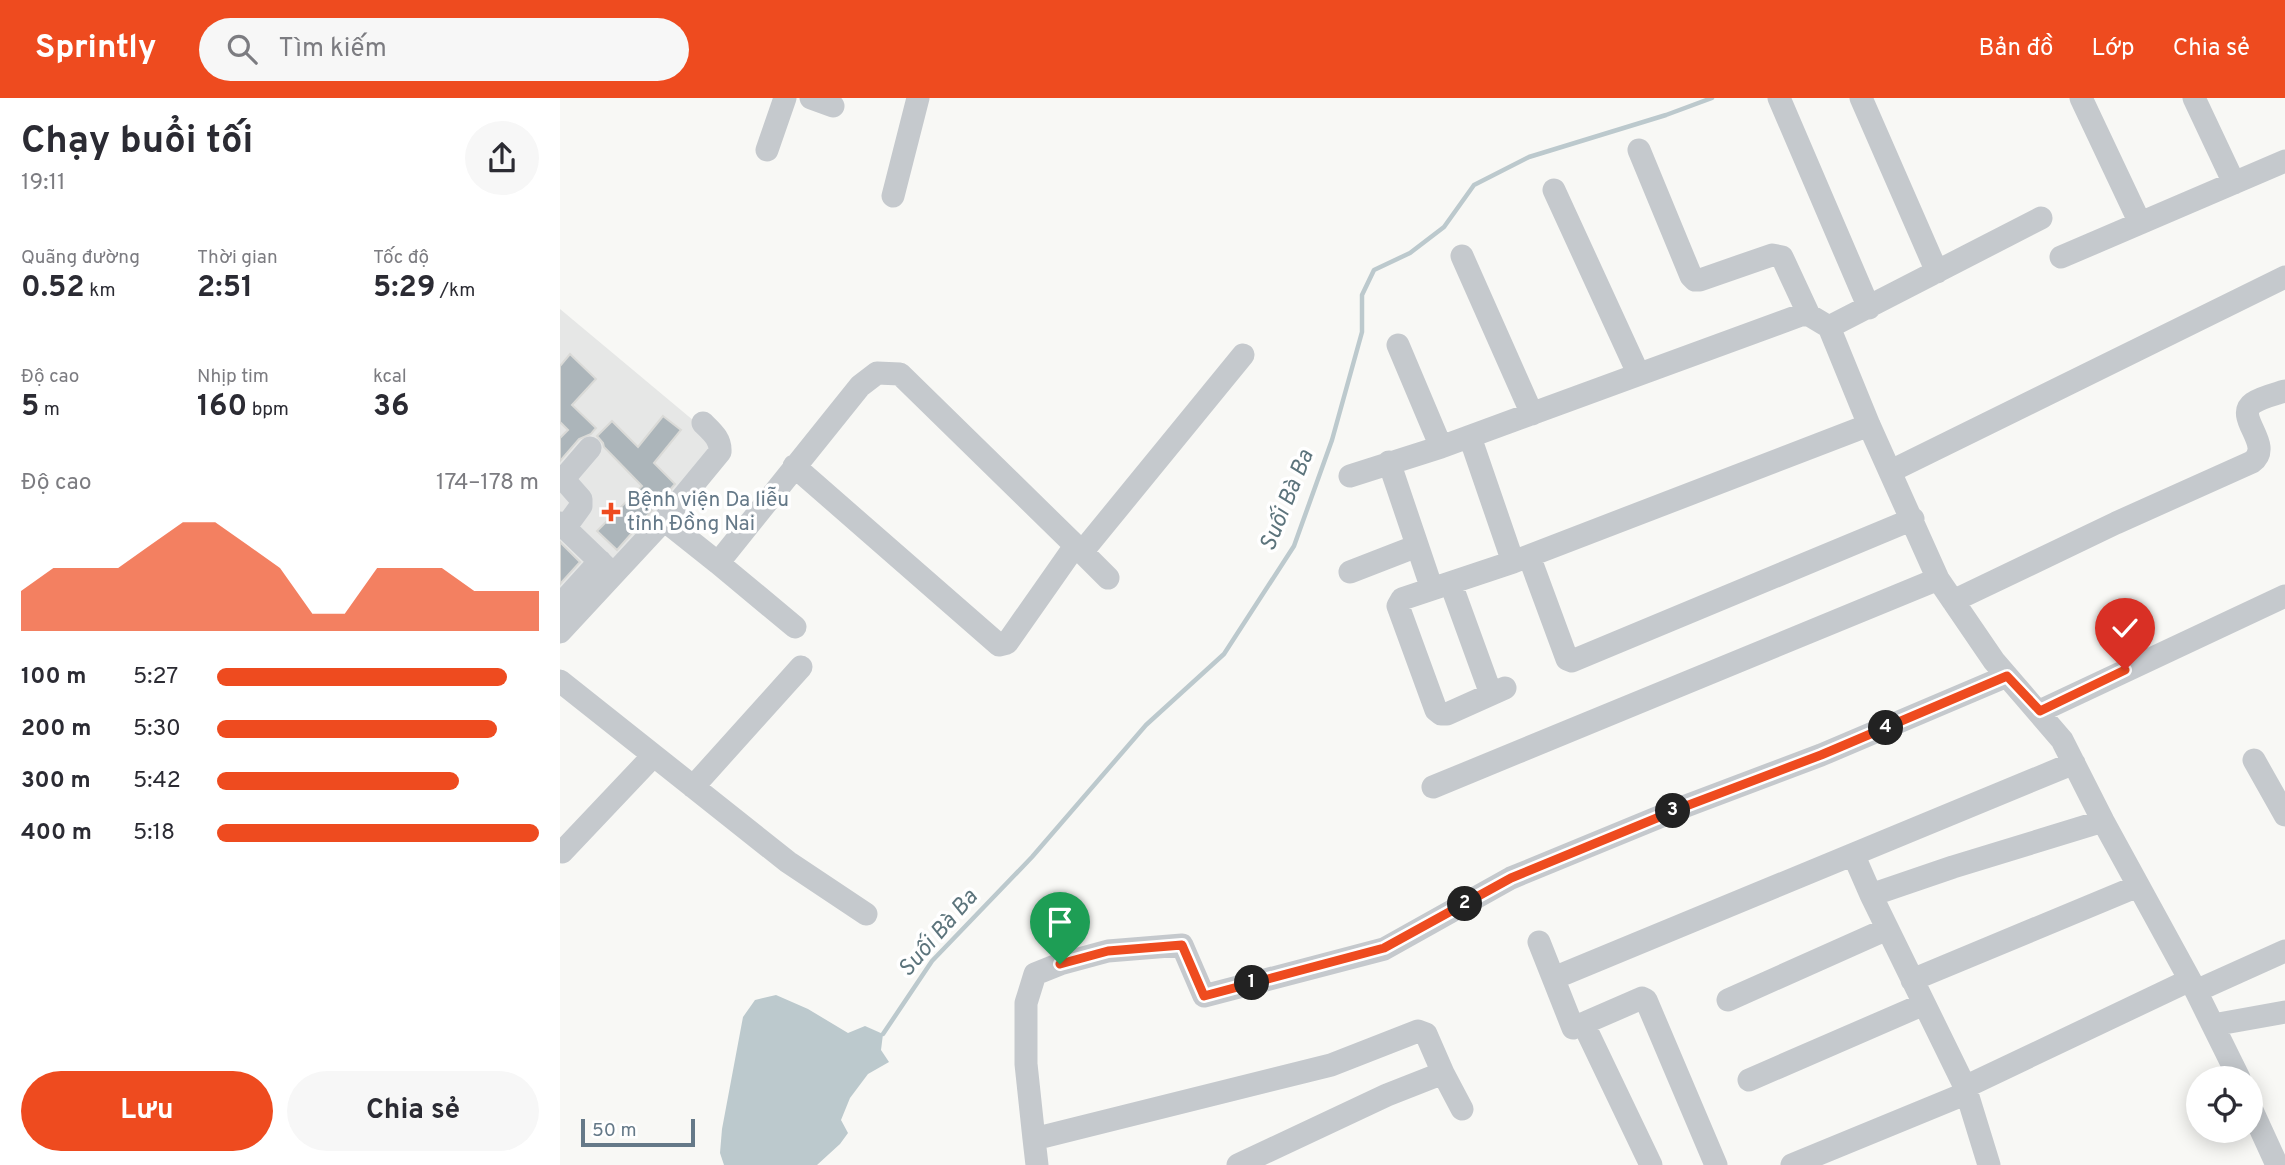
<!DOCTYPE html>
<html lang="vi">
<meta charset="utf-8">
<style>
body{margin:0;font-family:Overpass,sans-serif;background:#f7f7f7;color:#2b2b33;height:100vh;display:flex;flex-direction:column;font-size:26px;white-space:nowrap}
*{box-sizing:border-box;margin:0}
p{font-size:23px;color:#7c7c81}
.icon{flex:none;width:38px;height:38px;fill:none;stroke:currentColor;stroke-width:2;stroke-linecap:round;stroke-linejoin:round}
.map{position:relative;flex:1;overflow:hidden}
.drawer{display:flex;flex-direction:column;background:#fff;width:560px}
.drawer>*{flex:none}
.tools{position:absolute;left:1626px;top:968px;display:grid;gap:14px}
.tools a{display:grid;place-items:center;width:77px;height:77px;border-radius:50%;background:#fff;box-shadow:0 4px 18px #0003;font-size:35px}
.scale{position:absolute;left:21px;bottom:18px;width:114px;box-sizing:border-box;padding-left:7px;border:4px solid #657988;border-top:0;font-size:19px;line-height:24px;white-space:nowrap;color:#657988;-webkit-text-stroke:5px #fff;paint-order:stroke}
.pin{position:absolute;display:grid;place-items:center;width:60px;height:60px;color:#fff;margin:-72px -30px;border-radius:50% 50% 50% 0;rotate:-45deg;box-shadow:0 0 7px #0007}
.pin .icon{rotate:45deg}
.km{position:absolute;width:35px;height:35px;margin:-18px;border-radius:50%;background:#222;color:#fff;font-size:19px;line-height:35px;text-align:center}
.round{display:grid;place-items:center;flex:none;width:74px;height:74px;border-radius:37px;background:#f7f7f7}
.head{display:flex;align-items:center;justify-content:space-between;height:119px;padding:0 21px}
h1{font-size:38px;font-weight:700;line-height:52px}
.figures{display:grid;grid-template-columns:repeat(3,1fr);gap:10px;height:119px;padding:7px 21px}
.figures div{display:grid;align-content:center}
.figures b{font-size:30px;font-weight:700}
.figures small{font-size:19px;font-weight:400}
.figures p{font-size:19px}
.chart{height:196px;padding:14px 21px}
.chart p{display:flex;justify-content:space-between}
.chart svg{width:100%;height:126px;margin-top:7px;fill:#ee4b1f;opacity:.7}
.action{display:flex;gap:14px;margin-top:auto;padding:14px 21px}
.action a{flex:1;height:80px;border-radius:42px;background:#ee4b1f;color:#fff;font-size:28px;font-weight:700;line-height:80px;text-align:center}
.action a+a{background:#f7f7f7;color:#2b2b33}
ul{padding:0 21px;list-style:none;font-size:23px}
li{display:grid;grid-template-columns:112px 84px 1fr;align-items:center;height:52px}
li i{height:18px;border-radius:9px;background:#ee4b1f}
header{display:flex;align-items:center;gap:42px;box-sizing:border-box;height:98px;padding:0 35px;background:#ee4b1f;color:#fff}
header strong{font-size:33px}
nav{display:flex;gap:38px;margin-inline-start:auto;font-size:24px}
.search{width:490px;height:63px;background:#f7f7f7;display:flex;align-items:center;gap:18px;box-sizing:border-box;padding:0 24px;border-radius:38px;color:#7c7c81;font-size:26px}
main{display:flex;flex:1;min-height:0}
.map>svg:first-child{display:block}
.built{fill:#e6e7e6}
.water{fill:#bcc9cd}
.lines{fill:none;stroke-linecap:round;stroke-linejoin:round}
.stream{stroke:#bcc9cd;stroke-width:4.5}
.building{fill:#acb5ba;stroke:#dadad7;stroke-width:2}
.minor{stroke:#c5c9cd;stroke-width:23}
.route-casing{stroke:#fff;stroke-width:14}
.route{stroke:#ee4b1f;stroke-width:9}
.poi-dot{fill:#ee4b1f;stroke:#fff;stroke-width:2.5}
.labels{text-anchor:middle;dominant-baseline:central;stroke-width:7;stroke-linejoin:round;paint-order:stroke}
.poi-label{font-size:21px;fill:#657988;stroke:#fff;text-anchor:start}
.water-label{font-size:23px;font-style:italic;fill:#5c747c;stroke:#fff}
</style>
<header>
<strong>Sprintly</strong>
<div class="search"><svg class="icon" aria-label="search" viewBox="0 0 24 24"><circle cx="10" cy="10" r="6"/><path d="M15 15l6 6"/></svg>Tìm kiếm</div>
<nav><a>Bản đồ</a><a>Lớp</a><a>Chia sẻ</a></nav>
</header>
<main>
<section class="drawer">
<div class="head"><div><h1>Chạy buổi tối</h1><p>19:11</p></div><a class="round"><svg class="icon" aria-label="share" viewBox="0 0 24 24"><path d="M12 15V3M7 8l5-5 5 5M5 13v7h14v-7"/></svg></a></div>
<div class="figures">
<div><p>Quãng đường</p><b>0.52<small> km</small></b></div>
<div><p>Thời gian</p><b>2:51</b></div>
<div><p>Tốc độ</p><b>5:29<small> /km</small></b></div>
</div>
<div class="figures">
<div><p>Độ cao</p><b>5<small> m</small></b></div>
<div><p>Nhịp tim</p><b>160<small> bpm</small></b></div>
<div><p>kcal</p><b>36</b></div>
</div>
<div class="chart"><p><span>Độ cao</span>174–178 m</p>
<svg viewBox="0 0 160 44" preserveAspectRatio="none"><path d="M0 44V30L10 22L20 22L30 22L40 14L50 6L60 6L70 14L80 22L90 38L100 38L110 22L120 22L130 22L140 30L150 30L160 30V44z"/></svg>
</div>
<ul>
<li><b>100 m</b>5:27<i style="width:90%"></i></li>
<li><b>200 m</b>5:30<i style="width:87%"></i></li>
<li><b>300 m</b>5:42<i style="width:75%"></i></li>
<li><b>400 m</b>5:18<i style="width:100%"></i></li>
</ul>
<div class="action"><a>Lưu</a><a>Chia sẻ</a></div>
</section>
<div class="map">
<svg width="1725" height="1067" viewBox="0 0 1725 1067">
<rect width="100%" height="100%" fill="#f8f8f5"/>
<path class="built" d="M0,211l140,117 18,20 -158,178z"/>
<path class="water" d="M216,897l32,14 40,24 17,-7 18,8 -2,16 8,12 -21,12 -18,24 -9,22 7,13 -8,11 -23,21h-93l-4,-12 2,-24 21,-112 12,-17z"/>
<g class="lines">
<path class="stream" d="M323,936l49,-73 100,-104 114,-132 78,-71 70,-108 38,-106 30,-108v-37l12,-25 36,-17 34,-26 30,-42 55,-28 137,-42 46,-17"/>
</g>
<path class="building" d="M10,256l26,25 -24,26 24,23 -5,6 -12,5 -19,22v-23l8,-8 -8,-8v-56z
M103,318l18,14 -27,33 21,21 -58,66 -20,-19 45,-45 -38,-39 -1,-4 -6,-7 15,-15 26,26z
M0,444l20,20 -20,22z"/>
<g class="lines">
<path class="minor" d="M251,0l22,8
M1219,0l90,210
M1301,0l76,174
M1521,0l59,125
M1634,0l40,85
M207,52l18,-52
M1079,52l52,126 4,4h5l72,-25 10,2 27,58
M994,92l84,183
M333,98l25,-98
M902,158l70,158
M1501,159l224,-96
M1269,229l212,-109
M838,247l43,102 360,-132h8l20,12 40,98 69,154 56,82 68,79 41,81 93,170 43,87
M910,339l43,125
M829,364l43,127
M234,368l205,179 8,-2 68,-97
M1331,373l394,-194
M790,378l91,-29
M104,422l56,-68c1,-13 -8,-20 -17,-29
M0,425l53,51
M5,430l16,-22v-7l-15,-17v-6l24,-28
M522,454l26,26
M969,458l38,103 5,2 341,-142
M158,465l77,64
M790,474l67,-26
M891,486l40,110
M1393,503l163,-78 136,-61c23,-17 -19,-45 1,-59 9,-6 23,-9 32,-12
M0,507l40,-44
M0,534l104,-112 54,43 142,-177 17,-13 23,1 182,178 161,-197
M0,583l228,181 78,52
M945,590l-58,26h-6l-5,-4 -38,-104 4,-7 111,-37 356,-137
M1480,613l245,-115
M1694,662l31,55
M133,689l108,-120
M873,689l505,-208
M2,754l91,-96
M1294,758l17,39 82,-28 150,-46
M1311,797l94,192 24,78
M979,844l34,86 69,-30 4,2 70,165
M994,880l520,-215
M1352,882l226,-94
M1636,893l89,-40
M1168,902l159,-71
M1024,927l67,140
M1653,927l72,-13
M1189,982l175,-76
M1405,989l225,-107
M1690,1008l27,59
M474,1041l-8,-75v-61l9,-29 25,-10 48,-13 74,-6 22,51 180,-47 127,-71 175,-72 135,-51 186,-79
M477,1067l-3,-26 297,-74 87,-34 8,3 17,39 19,36
M678,1067l149,-70 56,-22
M1232,1067l175,-72"/>
</g>
<g class="lines">
<g class="route-casing">
<path id="route" d="M500,866l48,-13 74,-6 22,51 180,-48 127,-70 175,-72 135,-51 186,-79 33,35 85,-41"/>
</g>
<use href="#route" class="route"/>
</g>
<path class="poi-dot" d="M47.5 403.5h7v7h7v7h-7v7h-7v-7h-7v-7h7z"/>
<g class="labels">
<g class="poi-label">
<text x="67" y="402">Bệnh viện Da liễu<tspan x="67" dy="24">tỉnh Đồng Nai</tspan></text>
</g>
<g class="water-label">
<text transform="translate(728 403) rotate(-68)">Suối Bà Ba</text>
<text transform="translate(379 836) rotate(-49)">Suối Bà Ba</text>
</g>
</g>
</svg>
<div class="tools">
<a><svg class="icon" aria-label="locate" viewBox="0 0 24 24"><circle cx="12" cy="12" r="6"/><path d="M12 2v4M12 18v4M2 12h4M18 12h4"/></svg></a>
</div>
<div class="scale">50 m</div>
<div class="pin" style="left:500px;top:866px;background:#1e9e55"><svg class="icon" aria-label="arrive" viewBox="0 0 24 24"><path d="M6 21V4h12l-3 4 3 4H6"/></svg></div>
<div class="pin" style="left:1565px;top:572px;background:#d93025"><svg class="icon" aria-label="check" viewBox="0 0 24 24"><path d="M5 12l5 5 9-10"/></svg></div>
<b class="km" style="left:692px;top:885px">1</b>
<b class="km" style="left:905px;top:806px">2</b>
<b class="km" style="left:1113px;top:713px">3</b>
<b class="km" style="left:1326px;top:630px">4</b>
</div>
</main>
